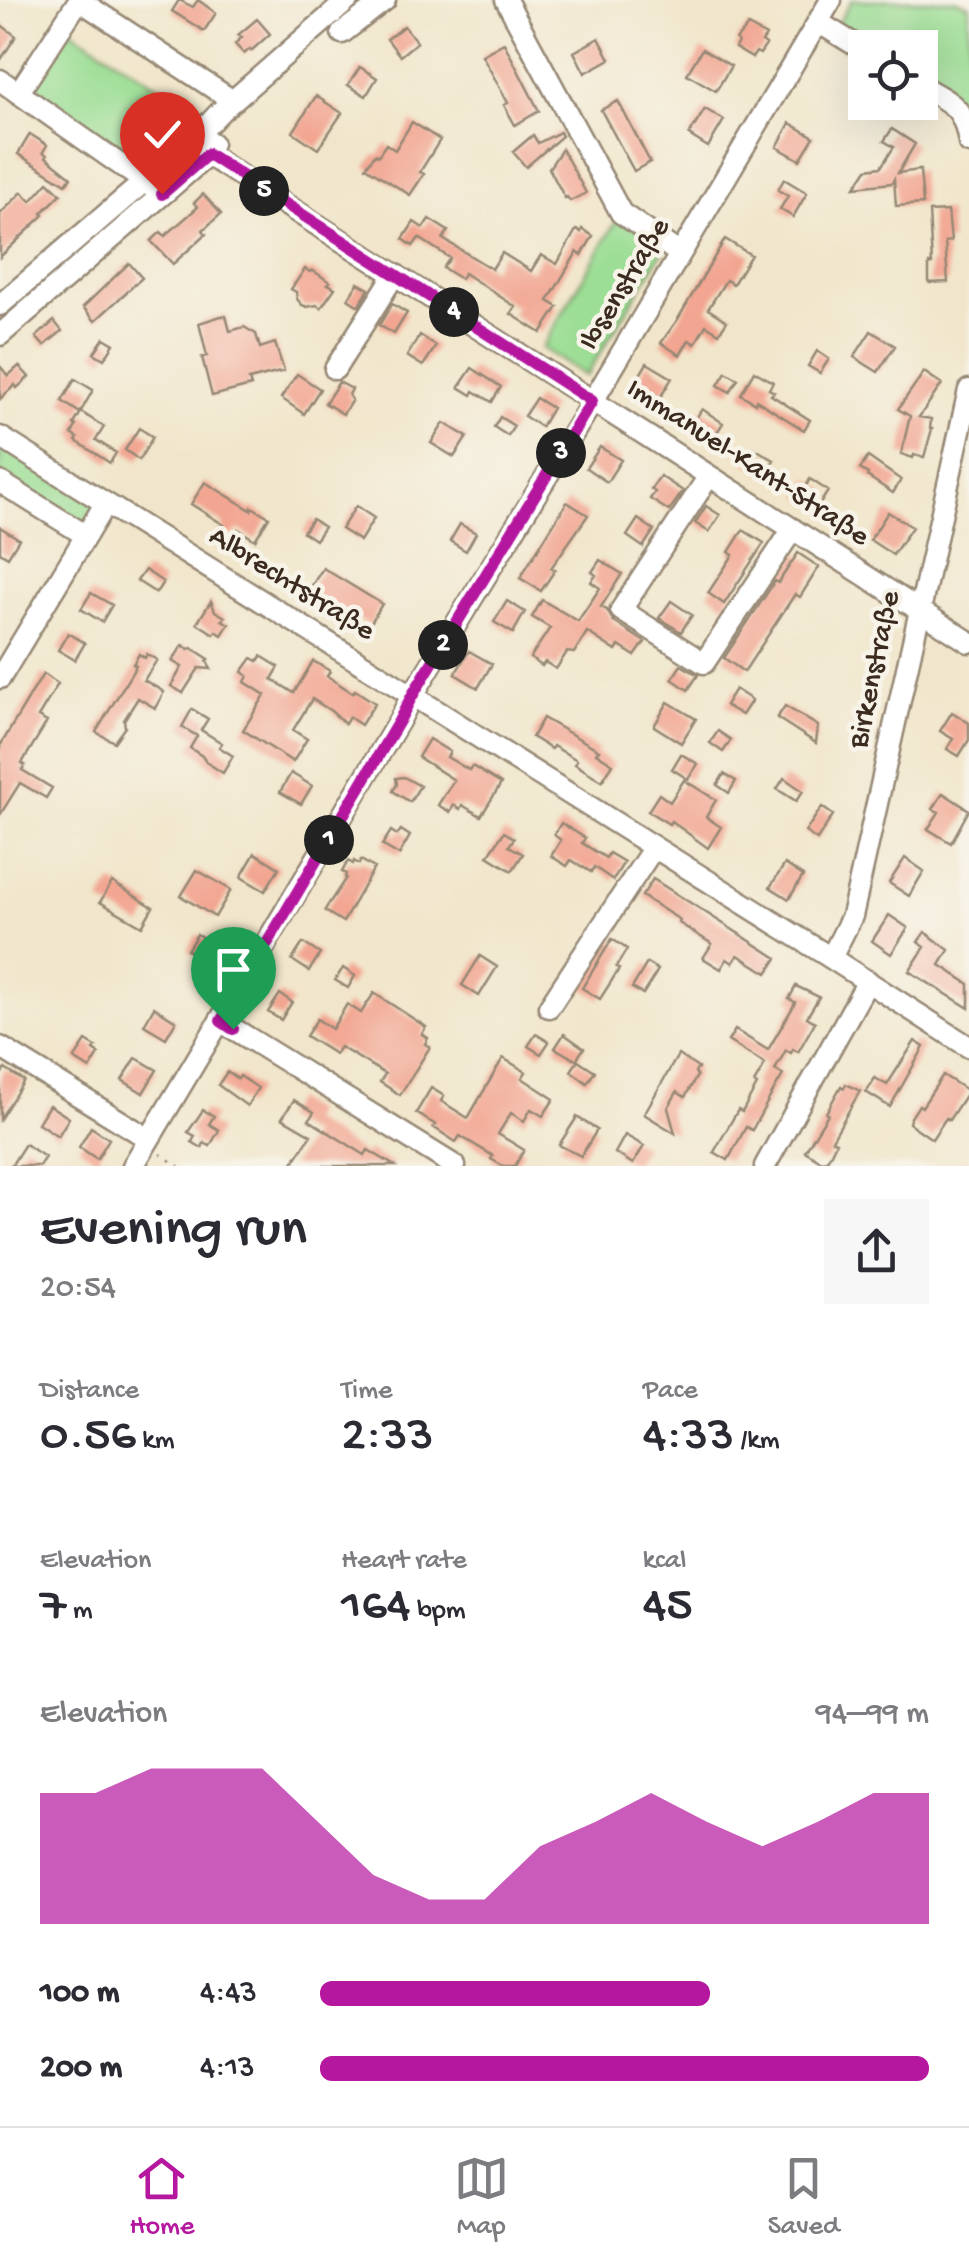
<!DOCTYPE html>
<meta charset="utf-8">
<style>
body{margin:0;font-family:"Gochi Hand",sans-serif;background:#f7f7f7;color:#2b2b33;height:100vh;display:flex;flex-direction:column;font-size:38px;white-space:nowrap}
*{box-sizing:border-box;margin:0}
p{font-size:32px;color:#7c7c81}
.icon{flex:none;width:55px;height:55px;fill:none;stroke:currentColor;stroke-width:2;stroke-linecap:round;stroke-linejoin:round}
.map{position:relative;height:1166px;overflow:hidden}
.drawer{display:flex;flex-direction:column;background:#fff;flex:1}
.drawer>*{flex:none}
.tools{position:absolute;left:848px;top:30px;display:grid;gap:20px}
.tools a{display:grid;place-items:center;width:90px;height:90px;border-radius:0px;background:#fff;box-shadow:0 10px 40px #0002;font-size:50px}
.pin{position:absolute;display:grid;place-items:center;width:85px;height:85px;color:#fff;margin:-102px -42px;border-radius:50% 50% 50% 0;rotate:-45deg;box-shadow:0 0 10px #0007}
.pin .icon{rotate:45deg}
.km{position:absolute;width:50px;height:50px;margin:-25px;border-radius:50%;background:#222;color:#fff;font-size:28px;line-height:50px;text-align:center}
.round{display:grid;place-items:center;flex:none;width:105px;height:105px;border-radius:0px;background:#f7f7f7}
.summary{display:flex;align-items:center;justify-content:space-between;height:170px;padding:0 40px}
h1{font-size:55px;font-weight:600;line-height:75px}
.figures{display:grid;grid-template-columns:repeat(3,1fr);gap:15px;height:170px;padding:10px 40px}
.figures div{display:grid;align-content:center}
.figures b{font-size:50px;font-weight:600}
.figures small{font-size:28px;font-weight:400}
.figures p{font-size:28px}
.chart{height:280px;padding:20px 40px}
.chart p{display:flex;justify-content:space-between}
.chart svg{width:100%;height:180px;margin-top:10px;fill:#b5179e;opacity:.7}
ul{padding:0 40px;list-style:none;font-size:32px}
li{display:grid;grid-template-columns:160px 120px 1fr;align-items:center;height:75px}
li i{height:25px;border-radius:12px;background:#b5179e}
.tabs{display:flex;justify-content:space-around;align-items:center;height:140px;border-top:2px solid #e1e1e2;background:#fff;font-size:28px;color:#7c7c81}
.tabs a{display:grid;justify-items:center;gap:5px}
.tabs .active{color:#b5179e}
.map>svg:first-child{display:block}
.green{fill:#9cde95;stroke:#6c845a;stroke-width:2.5}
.building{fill:#f2a591}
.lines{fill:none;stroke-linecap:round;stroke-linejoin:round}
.minor-casing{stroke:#968874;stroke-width:25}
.path{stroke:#968874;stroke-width:2.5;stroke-dasharray:2.5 8;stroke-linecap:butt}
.minor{stroke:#fff;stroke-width:20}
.route-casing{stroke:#fff;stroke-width:20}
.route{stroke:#b5179e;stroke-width:12}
.labels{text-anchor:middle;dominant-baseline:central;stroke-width:9;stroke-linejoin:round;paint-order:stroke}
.street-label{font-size:30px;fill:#3b2a1e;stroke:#f7f3e8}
</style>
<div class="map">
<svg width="969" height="1166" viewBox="0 0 969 1166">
<rect width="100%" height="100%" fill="#f7f3e8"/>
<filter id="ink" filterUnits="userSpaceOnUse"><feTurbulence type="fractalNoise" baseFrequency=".01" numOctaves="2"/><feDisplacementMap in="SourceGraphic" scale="20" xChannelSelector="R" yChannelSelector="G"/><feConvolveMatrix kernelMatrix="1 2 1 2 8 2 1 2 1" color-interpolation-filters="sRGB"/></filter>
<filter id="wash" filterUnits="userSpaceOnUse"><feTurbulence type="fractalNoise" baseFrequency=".0048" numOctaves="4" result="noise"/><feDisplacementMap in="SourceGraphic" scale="40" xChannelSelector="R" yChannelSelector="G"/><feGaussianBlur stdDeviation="2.25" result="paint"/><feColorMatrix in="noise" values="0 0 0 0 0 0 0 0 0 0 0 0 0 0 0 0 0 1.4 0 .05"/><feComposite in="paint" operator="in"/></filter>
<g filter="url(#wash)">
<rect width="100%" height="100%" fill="#f1e6cb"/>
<path class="green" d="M852,0h103l14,5v83l-6,11 -9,3 -34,-22v-32l-49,-1 -34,-22z
M68,28l136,88 -61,56 -116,-81z
M621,213l46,32 -81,131 -44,-28z
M0,440l103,64 -17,29 -86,-54z"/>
<g id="blocks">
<path class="building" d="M179,0l14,7 5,-7 18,13 -12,18 -32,-20z
M257,19l13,15 -19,17 -1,-2 -6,5 -9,-10 7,-7 -4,-2z
M0,24l16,12 -16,25z
M404,26l13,16 -17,14 -13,-17z
M748,26l18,10 -4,6 4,3 -6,9 -4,-2 -4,6 -17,-10 3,-6 -2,-2z
M599,38l11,21 -25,14 -11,-21z
M504,43l35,68 -24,14 -11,-20 4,-2 -26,-48z
M702,49l29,17 -15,25 -29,-17z
M360,67l17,11 -11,18 -18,-11z
M316,96l26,17 -24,36 -25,-17z
M618,101l32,61 -16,9 -33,-61z
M705,109l19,11 -16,27 -19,-12z
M412,122l28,18 -20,32 4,2 -14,21 -44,-28 9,-13 3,2 8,-12 9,6z
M790,123l24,14 -14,23 -23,-13z
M892,129l23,15 -17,29 22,-3 3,34 -27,2 -2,-27 -2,4 -37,4 12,-18 14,-2 13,-20 -10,-6z
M560,132l2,4 -36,31 -13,-15 20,-17 5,8z
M30,134l17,11 -4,7 4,3 -1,2 25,20 -5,7 -48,-30z
M562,149l24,44 -16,8 -3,-4 -2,1 -16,-30z
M784,179l23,14 -14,24 -13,-8 8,-13 -10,-6z
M48,182l13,12 -19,19 2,2 -44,42v-43l22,-22 9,9z
M203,194l18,20 -18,16 3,4 -33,30 -22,-23 10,-9 4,4 24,-21 9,-8 -4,-4z
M948,211l3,30 -6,1 3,40 -19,1v-19h3l-3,-52z
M429,219l19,12 -5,8 49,30 10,-16 29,18 10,-16 16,9 19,-34 5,2 1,-3 11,7 -11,19 -5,-3 -29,49 10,6 -17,26 -30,-19 5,-7 -52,-34 -3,6 -18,-11 7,-10 -31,-20 -6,8 -10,-7 11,-17 9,6z
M725,239l26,16 -18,29 -7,-4 -18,29 19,12 -8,12 -13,-8 -11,19 -6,-4 -9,15 -19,-12 17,-24z
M129,263l13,15 -47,43 -12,-14z
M305,269l5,3 2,-2 18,12 -2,2 7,4 -14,20 -4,-3 -10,2 -5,-2 -5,-6 -1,-7 -5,-3z
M358,283l11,6 -10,17 -11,-7z
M392,304l15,9 -13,21 -15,-9z
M221,316h5l4,15 14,-4 12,7 4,14 15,-5 9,28 -35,9 2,6 -39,10 -10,-39 5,-1 -8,-33z
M54,321l8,10 -18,15 -8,-9z
M871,331l24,15 -17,26 -24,-15z
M420,335l16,11 -13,20 -16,-10z
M104,338l10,6 -10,15 -10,-6z
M817,351l12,8 -9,14 -12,-7z
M647,363l25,15 -15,25 -25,-15z
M0,366l8,10 11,-10 10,11 -12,11 -2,-3 -15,14z
M472,368l29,19 -9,15 -18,-11 -2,4 -13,-8z
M754,371l19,11 -4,7 5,3 -3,3 39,25 -6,10 -48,-30 -1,3 -14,-9z
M726,372l12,7 -8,13 -12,-7z
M924,372l18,12 -23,33 12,2 -1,10h2l-8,28 -10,-2 -1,3 -12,-4 9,-38 -12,-7z
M297,374l23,15 -16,25 -23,-16z
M75,379l18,11 -13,23 -18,-12z
M339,382l13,7 -3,6 3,5 -9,14 -18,-11z
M536,398l16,10 -11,19 -17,-11z
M702,409l21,14 -11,17 -21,-14z
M81,412l23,15 -8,13 20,13 -6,10 -34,-22 2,-3 -6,-4 4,-8 -2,-2z
M500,417l14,9 -6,10 -14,-9z
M444,423l23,14 -13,20 -23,-14z
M139,428l14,9 -14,23 -14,-10z
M600,447l21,13 -14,22 -21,-14z
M754,448l20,12 -9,14 -19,-12z
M868,457l33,23 -8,13 -26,-17 1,-2 -8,-5z
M660,476l23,15 -14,20 -19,-12 5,-7 -4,-3z
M810,479l18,12 -10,16 -18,-11z
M205,482l46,28 1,-3 17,10 -14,23 -17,-11 -5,8 -12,-7 3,-5 -33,-21z
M567,502l21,13 -37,53 4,2 -14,21 -21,-13z
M356,506l18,12 -14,23 -19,-12z
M706,506l14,9 -11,17 -14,-9z
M888,512l24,15 -19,28 -23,-15z
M312,519l12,8 -9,13 -12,-8z
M638,519l16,11 -11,17 -16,-11z
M460,524l16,9 -10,18 -16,-10z
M0,527l19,12 -11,18 -8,-5z
M743,530l21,13 -40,61 -16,-11 25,-38 -4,-3z
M798,553l21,14 -19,30 -5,-3 -51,78 -20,-14 51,-77 3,2z
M600,560l22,14 -21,33 6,3 7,12 31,20 -10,14 -16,-10 -3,5 -29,-19 -13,21 -7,-1 -11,17 -11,-7 -3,4 -12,-8 20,-30 -18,-11 10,-17 36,21 22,-33 -9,-6 5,-7 -4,-3z
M323,568l59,36 -13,22 -32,-20 -3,4 -7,-5 -2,3 -18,-15z
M145,570l18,12 -7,11 -19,-12z
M91,593l21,12 -10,17 -21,-13z
M211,601l4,10 10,6 -3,3 7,4 -7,11 -6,-4 -2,3 -17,-11z
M507,601l18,11 -12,21 -19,-11z
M671,601l21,14 -11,17 -22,-14z
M68,633l17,10 -10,17 -17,-10z
M183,645l5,4 4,-1 17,11 -2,2 4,8 -12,-1 -16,25 -12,-7 11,-19 -10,-6z
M469,651l23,13 -14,24 -23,-14z
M139,654l6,4 2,-4 10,6 -13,20 20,12 -9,16 -17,-10 -14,22 1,7 -11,15 -18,-10 40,-66 -3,-2z
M261,656l18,11 -7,12 22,14 19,-32 17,10 -3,5 26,17 2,-3 20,13 -14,22 -12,-8 -4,7 -14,-13 -19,-12 -19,31 14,9 -14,23 -50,-32 22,-35 -20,-13 3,-6 -6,-4 10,-14 6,3z
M681,665l17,10 -10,15 -16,-11z
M43,674l15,10 -20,33 9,5 -25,41 3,2 -3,5 30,18 -6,10 -26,-15 -20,32v-69z
M735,689l17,11 -10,15 -17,-10z
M668,702l28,17 -15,24 -27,-17z
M785,706l33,20 -2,17 -39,-25z
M192,709l16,10 -7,11 21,13 -3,4 14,9 -10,17 -17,-11 -4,-6 -12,-8 7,-12 -15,-9z
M952,712l17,11v17l-10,16 -12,-7 6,-10 -13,-8z
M543,718l56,32 -3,3 17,11 -11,17 -27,-17 2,-4 -24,-14 -2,3 -19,-12z
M718,731l13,9 -8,12 -13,-9z
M429,739l21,13 -3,5 22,13 3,-4 29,18 -20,32 -19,-11 -2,4 -6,-4 -4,7 -12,-7 16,-25 -36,-23z
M681,754l17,10 -10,15 -16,-10z
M291,773l21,13 -11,18 -21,-12z
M724,774l12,7 -7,12 -12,-8z
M404,777l16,9 -10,16 -17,-11 4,-7 -1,-6z
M784,778l19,13 -7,10 -19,-12z
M684,780l32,20 -10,17 15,10 -13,21 -37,-27 -2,3 -21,-13 11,-17 11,8z
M943,793l26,17 -18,33 -23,-14 11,-17 -6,-3z
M822,807l11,8 -16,25 -12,-8z
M561,823l24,15 -3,5 24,15 3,-5 15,9 -11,18 -19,-13 -3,5 -20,-12 -4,6 -16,-10 10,-16 -7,-5z
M401,830l9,6 -11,19 -17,-10 9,-14 6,4z
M504,832l10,6 -5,8 14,8 -11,17 -24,-15z
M255,853l24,15 -14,23 -24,-14z
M905,858l19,13 -15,25 -20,-13z
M361,860l13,8 -31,54 -18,-11 1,-3 20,-30 -1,-1 1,-3 -4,-2 6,-11 5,3 1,-3 5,3z
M785,864l18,12 -14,23 -19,-12z
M197,870l34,20 -16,27 -34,-21z
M653,879l124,79 -10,15 -29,-18 -5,8 -6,-4 -6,10 -18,-11 9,-14 -33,-21 1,-3 -38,-24z
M112,882l41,25 -11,19 -42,-24z
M889,915l19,13 -17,26 -19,-13z
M925,932l24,18 -9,15 29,19v24l-60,-37 16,-24 -7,-5z
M197,934l27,17 -13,20 -13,-8 2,-5 -13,-8z
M612,939l15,10 -11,18 3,2 -19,30 -18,-11z
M303,943l17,11 -11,17 -17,-11z
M480,956l17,11 -18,29 -17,-11z
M647,963l11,7 -15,24 -11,-6z
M343,968l12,8 -7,12 -13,-8z
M796,986l23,11 -12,20 8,5 -17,30 -5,-3 -2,4 -5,-3 -11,20 8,5 -9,15 -22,40 -6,-3 -18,33 -14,-8 24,-42 4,2 15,-27 -3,-2 11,-19 -37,-23 7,-11 33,20 25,-43 2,-5 -6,-3z
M374,993l52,34 -4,7 6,4 -3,6 5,3 -30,48 -20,-13 5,-8 -45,-27 -5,7 -29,-18 11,-17 15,10 15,-25 14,9z
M280,994l12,8 -11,18 -13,-8z
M154,1007l22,14 -10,17 -22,-13z
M536,1034l13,8 -8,12 -13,-8z
M564,1034l20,14 -8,12 -21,-12z
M86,1041l10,6 -2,3 5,4 -9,15 -16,-10z
M915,1041l9,6 -34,60 -24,-15 9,-14 12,7z
M678,1055l20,13 -3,4 2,4 -12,21 -8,-5 -9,16 7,25 -31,-19z
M136,1058l21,12 -14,23 -21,-13z
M503,1058l23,14 -4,6 32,21 -11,17 -12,-7 -7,12 -13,-8 -13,21 26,16 -9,16h-12l-12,-7 2,-3 -33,-20 -4,6 -23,-15 3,-2 -20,-12 15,-25 13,8 -3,5 27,17z
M578,1060l17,11 -8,12 -16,-12z
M5,1069l19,12 -24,38v-43z
M227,1072l11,7 2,-3 18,12 -11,18 -29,-21z
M943,1075l25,16 -19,29 -3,-2 -14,21 -23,-16 1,-4 9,-14 3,2z
M846,1084l14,7 -28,49 4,2 -6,13 -3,5 -6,1 -16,-10 23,-37 -2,-1 15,-27 3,2z
M294,1100l20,12 -5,8 56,35 3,-5 27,16h-104l20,-31 -29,-17z
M49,1105l20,13 -11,18 -20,-13z
M203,1110l11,6 -5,8 10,6 -9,16 -6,-3 -2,5 -10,-6 3,-6 -7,-4z
M577,1117l20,13 -16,26 -22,-11z
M91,1127l18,12 -12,20 -18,-12z
M625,1135l19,11 -11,18 -18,-11z
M25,1144l20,13 -6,9h-28z"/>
</g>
</g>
<g filter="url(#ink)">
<use href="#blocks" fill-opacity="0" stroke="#968874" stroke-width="2.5"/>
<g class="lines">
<g class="minor-casing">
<path id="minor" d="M79,0l154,101
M506,0l115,213 59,41
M818,22l47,29
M342,33l43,-33
M0,80l152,107
M920,85c31,19 43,19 49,58
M19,92l60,-92
M194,139l14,16 761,487
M0,305l194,-166 27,-28 127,-111
M0,335l208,-180 4,-12
M335,369l60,-95
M0,437l831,521 138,89
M709,476l-88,134 83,53 89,-134
M0,482l85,53
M0,678l105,-174
M831,958l21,-42 117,-526
M549,1007l105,-160
M221,1021l234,145
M0,1047l149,92
M133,1166l266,-445 13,-25 181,-295 238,-401
M765,1166l103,-185"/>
</g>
<path class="path" d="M160,1154l19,12"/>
<use href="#minor" class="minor"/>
</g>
</g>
<g class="lines" filter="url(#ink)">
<g class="route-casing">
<path id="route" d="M162,194l46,-40 384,247 -180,295 -13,25 -178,300 12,8"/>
</g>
<use href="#route" class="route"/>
</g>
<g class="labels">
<g class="street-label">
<text transform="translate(626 285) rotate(-59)">Ibsenstraße</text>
<text transform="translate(747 464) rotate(33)">Immanuel-Kant-Straße</text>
<text transform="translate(291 585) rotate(32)">Albrechtstraße</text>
<text transform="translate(876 670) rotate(-78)">Birkenstraße</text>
</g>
</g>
</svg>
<div class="tools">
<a><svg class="icon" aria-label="locate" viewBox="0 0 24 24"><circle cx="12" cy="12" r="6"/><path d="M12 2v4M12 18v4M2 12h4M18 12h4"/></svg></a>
</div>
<div class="pin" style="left:233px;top:1029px;background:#1e9e55"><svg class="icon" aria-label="arrive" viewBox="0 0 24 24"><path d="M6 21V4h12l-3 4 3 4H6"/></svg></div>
<div class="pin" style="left:162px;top:194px;background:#d93025"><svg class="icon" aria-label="check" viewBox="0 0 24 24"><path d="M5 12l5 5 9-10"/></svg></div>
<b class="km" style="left:329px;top:840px">1</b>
<b class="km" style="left:443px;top:645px">2</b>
<b class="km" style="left:561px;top:453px">3</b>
<b class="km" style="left:454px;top:312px">4</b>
<b class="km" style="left:264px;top:191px">5</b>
</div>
<section class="drawer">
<div class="summary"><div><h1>Evening run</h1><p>20:54</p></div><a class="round"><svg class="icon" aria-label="share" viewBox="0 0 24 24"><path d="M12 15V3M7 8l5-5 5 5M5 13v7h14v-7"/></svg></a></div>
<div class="figures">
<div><p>Distance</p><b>0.56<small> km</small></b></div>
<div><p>Time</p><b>2:33</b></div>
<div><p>Pace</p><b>4:33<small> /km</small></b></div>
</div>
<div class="figures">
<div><p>Elevation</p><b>7<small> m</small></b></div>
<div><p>Heart rate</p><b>164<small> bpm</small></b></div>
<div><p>kcal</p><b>45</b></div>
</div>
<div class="chart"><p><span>Elevation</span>94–99 m</p>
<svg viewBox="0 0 160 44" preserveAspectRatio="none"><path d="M0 44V12L10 12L20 6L30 6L40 6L50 19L60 32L70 38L80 38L90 25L100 19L110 12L120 19L130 25L140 19L150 12L160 12V44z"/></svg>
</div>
<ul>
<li><b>100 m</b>4:43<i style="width:64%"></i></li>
<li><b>200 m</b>4:13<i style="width:100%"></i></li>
</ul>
</section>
<nav class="tabs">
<a class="active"><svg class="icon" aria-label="home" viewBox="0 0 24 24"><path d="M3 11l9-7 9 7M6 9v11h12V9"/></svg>Home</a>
<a><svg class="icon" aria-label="map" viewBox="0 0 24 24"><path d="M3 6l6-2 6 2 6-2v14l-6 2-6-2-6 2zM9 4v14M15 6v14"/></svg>Map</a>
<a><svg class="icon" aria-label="saved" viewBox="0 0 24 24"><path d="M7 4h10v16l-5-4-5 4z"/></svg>Saved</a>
</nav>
